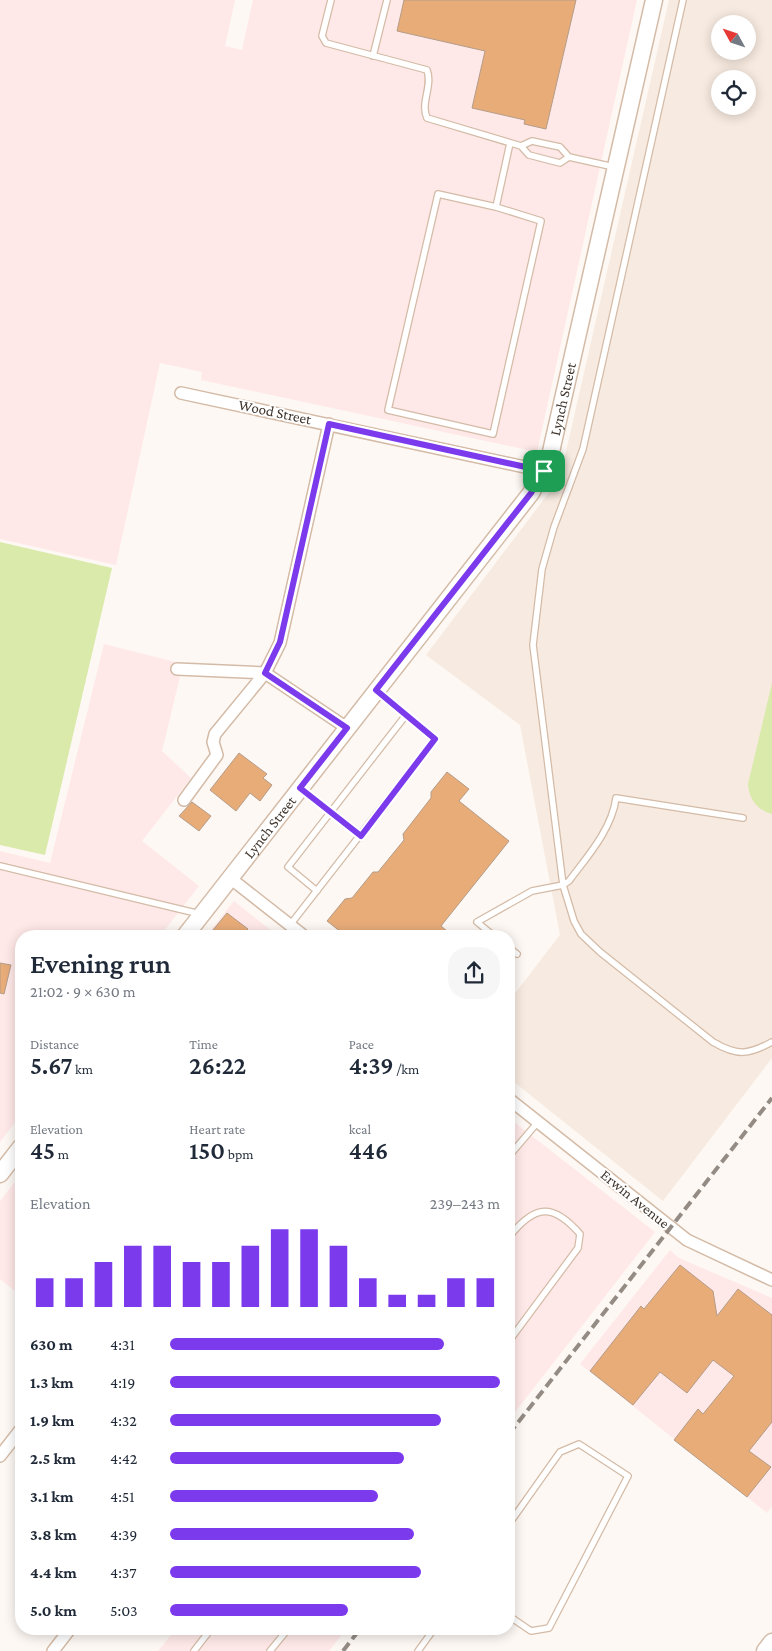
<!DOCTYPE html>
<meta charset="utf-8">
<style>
body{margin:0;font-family:"Crimson Pro",serif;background:#f6f6f7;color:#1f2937;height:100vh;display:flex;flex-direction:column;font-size:19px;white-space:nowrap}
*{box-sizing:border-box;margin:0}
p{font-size:16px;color:#747a83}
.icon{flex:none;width:28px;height:28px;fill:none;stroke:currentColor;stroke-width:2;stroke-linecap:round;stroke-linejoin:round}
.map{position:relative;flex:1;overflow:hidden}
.drawer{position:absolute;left:15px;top:930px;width:500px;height:705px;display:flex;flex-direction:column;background:#fff;border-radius:20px;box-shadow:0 2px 12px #0003}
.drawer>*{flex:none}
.needle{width:32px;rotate:310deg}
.fabs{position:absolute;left:711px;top:15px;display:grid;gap:10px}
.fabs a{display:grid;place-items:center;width:45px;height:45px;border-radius:50%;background:#fff;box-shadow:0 2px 12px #0003;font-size:25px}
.pin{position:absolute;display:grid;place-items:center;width:42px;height:42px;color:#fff;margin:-21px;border-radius:10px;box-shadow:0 2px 8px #0006}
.round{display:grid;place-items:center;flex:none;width:52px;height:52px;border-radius:20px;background:#f6f6f7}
.headline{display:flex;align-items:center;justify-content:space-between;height:85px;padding:0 15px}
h1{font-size:28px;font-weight:600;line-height:38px}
.metrics{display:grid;grid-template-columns:repeat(3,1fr);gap:8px;height:85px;padding:5px 15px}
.metrics div{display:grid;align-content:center}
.metrics b{font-size:25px;font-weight:600}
.metrics small{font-size:14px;font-weight:400}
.metrics p{font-size:14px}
.chart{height:140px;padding:10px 15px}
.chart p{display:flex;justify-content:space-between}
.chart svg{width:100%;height:90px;margin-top:5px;stroke:#7c3aed;stroke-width:6}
ul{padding:0 15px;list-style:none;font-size:16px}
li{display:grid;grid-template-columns:80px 60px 1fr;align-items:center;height:38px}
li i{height:12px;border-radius:6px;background:#7c3aed}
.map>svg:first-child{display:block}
.commercial{fill:#ffe9e8}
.built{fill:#f7eae0;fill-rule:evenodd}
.green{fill:#d9eaaa}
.building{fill:#e8ac79;stroke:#b49c88}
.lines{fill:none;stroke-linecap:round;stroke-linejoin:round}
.lane-casing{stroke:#d4bba7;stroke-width:8}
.street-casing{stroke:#d4bba7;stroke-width:14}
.secondary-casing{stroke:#d4bba7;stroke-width:19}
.lane{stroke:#fff;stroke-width:5.5}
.street{stroke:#fff;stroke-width:11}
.secondary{stroke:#fff;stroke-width:16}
.rail{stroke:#938b84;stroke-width:4;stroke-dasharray:10 5;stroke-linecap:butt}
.route-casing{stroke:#fff;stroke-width:10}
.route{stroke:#7c3aed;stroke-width:6}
.labels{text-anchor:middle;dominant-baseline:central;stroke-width:4;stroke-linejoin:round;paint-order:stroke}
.street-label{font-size:15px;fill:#40362e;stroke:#fff}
</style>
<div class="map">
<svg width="772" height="1651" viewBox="0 0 772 1651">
<rect width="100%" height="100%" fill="#fdf8f3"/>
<path class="commercial" d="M0,0h235l-10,46 17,4 11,-50h384l-100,452 -336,-72 1,-8 -42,-9 -44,202 -116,-26z
M104,644l79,20 -21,87 29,27 -49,63 57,45 -39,50h-139v179l-21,27v-291l50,12z
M234,901l44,35h-72z
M509,1118l146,114 -146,188z
M21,1174v122l-21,-17v-78z
M670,1250l9,8 93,40v208l-5,7 -187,-149z
M176,1629h170l-17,22h-171z"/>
<path class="built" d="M669,0h103v1058l-109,143 -154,-123v-77l51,-66 -40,-210 -94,-70 134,-177zM720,24h28v27h-28zM720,79h28v27h-28z"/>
<path class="green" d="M0,542l112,26 -67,287 -45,-10z
M772,683v131c-15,-4 -23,-15 -24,-30z"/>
<path class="building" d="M404,0h172l-30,129 -22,-5 1,-4 -53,-12 13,-57 -88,-20z
M239,753l28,21 -4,4 9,7 -12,16 -10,-8 -14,18 -26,-21z
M447,772l22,17 -10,12 50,40 -68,85 12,10h-107l-19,-15 18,-22 7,-1 21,-26h5l26,-32 -1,-6 28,-36v-6z
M192,802l19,14 -12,15 -20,-15z
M227,913l21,16 -6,7h-34z
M0,963l11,2 -7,29 -4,-1z
M680,1265l33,26 4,25 21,-27 34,26v107l-23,29 22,16 -24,30 -73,-57 24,-31 5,5 31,-38 -21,-16 -26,33 -27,-21 -27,33 -43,-34 51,-65 3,3z"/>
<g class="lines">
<g class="lane-casing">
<path id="lane" d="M331,0l-9,36 4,7 101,27c6,16 -7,33 0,48l94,28 8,9 31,8 9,-6
M373,56l14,-56
M521,146l11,-5 28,6 9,10 45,10
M496,207l45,14 -48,213 -105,-24 50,-216 58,13 14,-64
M301,789l60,46
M743,818l-127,-20c-4,31 -29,59 -47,83l-6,4 11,36 7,13 19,18 113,90c24,14 35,13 59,0
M0,866l200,48
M317,891l-29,-24 118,-152
M290,925l145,-186 -57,-47
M494,936l-17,-14 55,-31 31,-6 -30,-240 9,-76 12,-42 29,-78 100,-449
M509,948l8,6
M509,1156l29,-34
M509,1237c26,-33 44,-34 71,-3l-2,14 -69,93
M509,1524l51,-72 19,-8 49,32 -79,152 -18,3 -22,-15
M194,1651l17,-22
M270,1651l18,-22
M418,1651l16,-22"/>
</g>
<g class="street-casing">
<path id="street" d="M181,393l362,78
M177,669l88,4 82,55
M184,800l33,-45 -4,-13 2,-8 50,-61 15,-30 49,-219
M230,878l74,58
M509,1099l178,141 85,40
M0,1456l21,-27
M53,1651l17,-22"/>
</g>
<g class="secondary-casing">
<g id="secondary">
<path id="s1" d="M185,936l346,-443 19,-37 104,-456"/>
<path d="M0,1174l21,-27"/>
<path d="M765,1651l7,-9"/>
</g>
</g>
<use href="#lane" class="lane"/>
<use href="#street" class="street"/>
<use href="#secondary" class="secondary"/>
<path class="rail" d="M509,1434l263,-336
M343,1651l17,-22"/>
</g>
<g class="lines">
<g class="route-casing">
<path id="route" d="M329,424l215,47 -13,22 -155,197 59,49 -74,97 -61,-48 47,-60 -82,-55 15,-31z"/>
</g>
<use href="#route" class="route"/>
</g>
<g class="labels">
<g class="street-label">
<text stroke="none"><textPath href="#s1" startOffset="662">Lynch Street</textPath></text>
<text transform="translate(275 412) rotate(12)">Wood Street</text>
<text stroke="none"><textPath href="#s1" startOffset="138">Lynch Street</textPath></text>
<text transform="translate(635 1199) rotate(39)">Erwin Avenue</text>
</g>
</g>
</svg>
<div class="fabs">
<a><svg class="needle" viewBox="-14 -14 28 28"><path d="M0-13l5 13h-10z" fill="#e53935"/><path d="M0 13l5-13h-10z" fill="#747a83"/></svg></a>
<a><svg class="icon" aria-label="locate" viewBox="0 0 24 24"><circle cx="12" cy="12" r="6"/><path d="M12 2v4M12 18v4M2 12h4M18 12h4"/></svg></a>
</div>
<div class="pin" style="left:544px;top:471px;background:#1e9e55"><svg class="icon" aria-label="arrive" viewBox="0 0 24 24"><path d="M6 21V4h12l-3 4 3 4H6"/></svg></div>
<section class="drawer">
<div class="headline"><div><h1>Evening run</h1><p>21:02 · 9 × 630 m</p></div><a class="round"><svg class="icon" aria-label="share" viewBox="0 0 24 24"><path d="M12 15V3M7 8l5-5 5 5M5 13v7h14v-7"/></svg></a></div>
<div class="metrics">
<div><p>Distance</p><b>5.67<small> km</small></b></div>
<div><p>Time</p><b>26:22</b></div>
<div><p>Pace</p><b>4:39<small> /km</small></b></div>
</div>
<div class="metrics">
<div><p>Elevation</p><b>45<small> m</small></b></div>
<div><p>Heart rate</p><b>150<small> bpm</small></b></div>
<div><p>kcal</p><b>446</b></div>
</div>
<div class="chart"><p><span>Elevation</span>239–243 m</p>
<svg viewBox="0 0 160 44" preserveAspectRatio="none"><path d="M5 44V30M15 44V30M25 44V22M35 44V14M45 44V14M55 44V22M65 44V22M75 44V14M85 44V6M95 44V6M105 44V14M115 44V30M125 44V38M135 44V38M145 44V30M155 44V30"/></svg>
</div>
<ul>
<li><b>630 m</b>4:31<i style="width:83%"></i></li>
<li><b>1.3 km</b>4:19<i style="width:100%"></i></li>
<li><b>1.9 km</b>4:32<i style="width:82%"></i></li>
<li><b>2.5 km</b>4:42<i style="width:71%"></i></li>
<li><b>3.1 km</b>4:51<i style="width:63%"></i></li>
<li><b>3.8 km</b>4:39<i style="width:74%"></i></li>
<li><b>4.4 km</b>4:37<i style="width:76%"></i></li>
<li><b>5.0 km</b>5:03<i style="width:54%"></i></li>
</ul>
</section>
</div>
